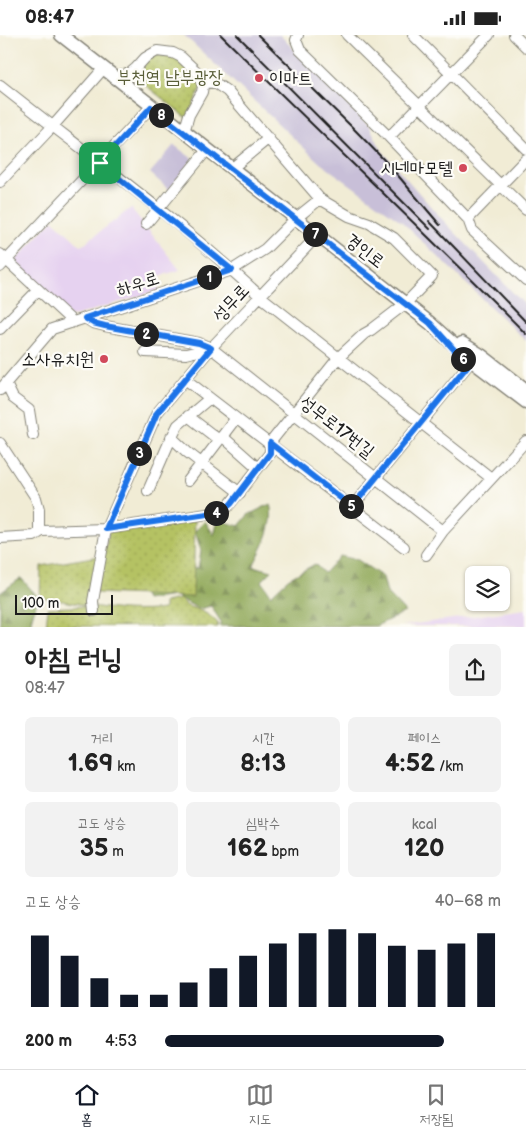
<!DOCTYPE html>
<html lang="ko">
<meta charset="utf-8">
<style>
body{margin:0;font-family:"Balsamiq Sans","Poor Story",sans-serif;background:#f2f2f2;color:#222;height:100vh;display:flex;flex-direction:column;font-size:19px;white-space:nowrap}
*{box-sizing:border-box;margin:0}
p{font-size:16px;color:#767676}
.icon{flex:none;width:28px;height:28px;fill:none;stroke:currentColor;stroke-width:2;stroke-linecap:round;stroke-linejoin:round}
.map{position:relative;height:592px;overflow:hidden}
.details{display:flex;flex-direction:column;background:#fff;flex:1}
.details>*{flex:none}
.tools{position:absolute;left:465px;top:531px;display:grid;gap:10px}
.tools a{display:grid;place-items:center;width:45px;height:45px;border-radius:8px;background:#fff;box-shadow:0 1px 4px #0004;font-size:25px}
.scale{position:absolute;left:15px;bottom:12px;width:98px;box-sizing:border-box;padding-left:5px;border:2px solid #1c1c1c;border-top:0;font-size:14px;line-height:18px;white-space:nowrap;color:#1c1c1c;-webkit-text-stroke:4px #fdfcf7;paint-order:stroke}
.pin{position:absolute;display:grid;place-items:center;width:42px;height:42px;color:#fff;margin:-21px;border-radius:10px;box-shadow:0 2px 8px #0006}
.km{position:absolute;width:25px;height:25px;margin:-12px;border-radius:50%;background:#222;color:#fff;font-size:14px;line-height:25px;text-align:center}
.round{display:grid;place-items:center;flex:none;width:52px;height:52px;border-radius:8px;background:#f2f2f2}
.head{display:flex;align-items:center;justify-content:space-between;height:85px;padding:0 25px}
h1{font-size:28px;font-weight:700;line-height:38px}
.figures{display:grid;grid-template-columns:repeat(3,1fr);gap:8px;height:85px;padding:5px 25px}
.figures div{display:grid;align-content:center;border-radius:8px;background:#f2f2f2;text-align:center}
.figures b{font-size:25px;font-weight:700}
.figures small{font-size:14px;font-weight:400}
.figures p{font-size:14px}
.chart{height:140px;padding:10px 25px}
.chart p{display:flex;justify-content:space-between}
.chart svg{width:100%;height:90px;margin-top:5px;stroke:#111827;stroke-width:6}
ul{padding:0 25px;list-style:none;font-size:16px}
li{display:grid;grid-template-columns:80px 60px 1fr;align-items:center;height:38px}
li i{height:12px;border-radius:6px;background:#111827}
.status{display:flex;justify-content:space-between;align-items:center;height:35px;padding:0 25px;background:#fff;direction:ltr}
.status svg{height:14px;fill:currentColor}
.tab-bar{display:flex;justify-content:space-around;align-items:center;height:70px;border-top:1px solid #e0e0e0;background:#fff;font-size:14px;color:#767676}
.tab-bar a{display:grid;justify-items:center;gap:2px}
.tab-bar .selected{color:#111827}
.map>svg:first-child{display:block}
.built{fill:#e6d2f0}
.industrial{fill:#c8bfd8}
.forest{fill:url(#forest-firs);stroke:#56623a}
.park{fill:url(#park-dots);stroke:#686f40}
.lines{fill:none;stroke-linecap:round;stroke-linejoin:round}
.minor-casing{stroke:#868478;stroke-width:12}
.major-casing{stroke:#868478;stroke-width:15}
.minor{stroke:#fff;stroke-width:10}
.major{stroke:#fff;stroke-width:12}
.rail{stroke:#1c1c1c;stroke-width:2}
.route-casing{stroke:#fff;stroke-width:10}
.route{stroke:#1a73e8;stroke-width:6}
.poi-dot{fill:#d1495b;stroke:#fdfcf7;stroke-width:2}
.labels{text-anchor:middle;dominant-baseline:central;stroke-width:4.5;stroke-linejoin:round;paint-order:stroke}
.park-label{font-size:18px;fill:#595e38;stroke:#fdfcf7}
.poi-label{font-size:18px;fill:#1c1c1c;stroke:#fdfcf7;text-anchor:end}
.street-label{font-size:18px;fill:#1c1c1c;stroke:#fdfcf7}
</style>
<div class="status"><b>08:47</b><svg viewBox="0 0 49 12"><path d="M0 12V9h3v3zM5 12V6h3v6zM10 12V3h3v9zM15 12V0h3v12zM26 1h20v11H26zM47 4h2v5h-2z"/></svg></div>
<div class="map">
<svg width="526" height="592" viewBox="0 0 526 592">
<defs>
<pattern id="forest-firs" width="22" height="20" patternUnits="userSpaceOnUse" patternTransform="scale(1.25)"><rect width="22" height="20" fill="#90a859"/><path d="M5 1l3.5 6h-7zM16 11l3.5 6h-7z" fill="#758849"/></pattern>
<pattern id="park-dots" width="8" height="8" patternUnits="userSpaceOnUse" patternTransform="scale(1.25)"><rect width="8" height="8" fill="#b5c263"/><path d="M2 2h.1M6 6h.1" fill="none" stroke="#9ba655" stroke-width="1.8" stroke-linecap="round"/></pattern>
</defs>
<rect width="100%" height="100%" fill="#fdfcf7"/>
<filter id="ink" filterUnits="userSpaceOnUse"><feTurbulence type="fractalNoise" baseFrequency=".02" numOctaves="2"/><feDisplacementMap in="SourceGraphic" scale="10" xChannelSelector="R" yChannelSelector="G"/><feConvolveMatrix kernelMatrix="1 2 1 2 8 2 1 2 1" color-interpolation-filters="sRGB"/></filter>
<filter id="wash" filterUnits="userSpaceOnUse"><feTurbulence type="fractalNoise" baseFrequency=".0096" numOctaves="4" result="noise"/><feDisplacementMap in="SourceGraphic" scale="20" xChannelSelector="R" yChannelSelector="G"/><feGaussianBlur stdDeviation="1.12" result="paint"/><feColorMatrix in="noise" values="0 0 0 0 0 0 0 0 0 0 0 0 0 0 0 0 0 1.4 0 .05"/><feComposite in="paint" operator="in"/></filter>
<g filter="url(#wash)">
<rect width="100%" height="100%" fill="#f1ecd5"/>
<path class="built" d="M131,173l49,62 -24,7 3,13 -88,27 -56,-56 38,-41 28,26z
M526,574v17h-125z"/>
<path class="industrial" d="M184,0h96l90,92 12,24 58,66 86,89v35l-125,-120 -81,-58z
M174,110l19,14 -24,31 -19,-17z"/>
<path class="forest" d="M270,469c6,20 -8,45 -17,62l19,5 -10,10 9,14 17,-16 27,-15 9,9 16,-17 18,4 25,17 4,16 18,19 -29,14h-157l2,-4 -10,-16 -12,3 -24,-13 -29,4 -6,-13 47,-20 11,1 3,-17 -6,-20 10,-10 9,14 4,-15 21,6 9,-11z
M21,543l17,19 -7,24 1,5h-32v-33z"/>
<path class="park" d="M150,19l29,2 24,28 -16,34 -57,-45z
M195,485l-2,77 -98,-4 14,-62z
M99,521l-7,50c25,4 47,6 72,3v-7l16,-3c9,11 10,6 21,12 7,3 12,7 17,12l-1,4 -171,-1 2,-18 41,-2 -49,-9 1,-31z"/>
</g>
<g filter="url(#ink)">
<g class="lines">
<g class="minor-casing">
<path id="minor" d="M298,0l-2,5 4,10 89,87 79,82 4,11 54,50
M347,0l179,175
M413,0l113,114
M514,0l12,12
M114,43l16,-5 6,-5 9,-10 12,-7 16,2 8,4 16,15 6,14 -1,6 -13,23 -5,17
M0,50c87,69 179,135 260,211l231,182
M389,102l100,-102
M231,134l38,-31
M0,147l53,-56 50,-57
M468,184l58,-60
M146,189l61,-74
M0,219l73,68
M0,232l151,-160
M85,283l8,5 12,3 94,17 12,5 232,183
M0,294l38,-39
M145,317l41,2 25,-6
M185,344l219,168
M6,349l7,14 16,12 4,25
M0,355l52,-61 180,-59 33,-21 30,-30 25,-20
M188,381l31,24
M222,401l36,32
M171,402l16,15 53,41
M0,408l36,55 3,11v24
M188,446l48,-63
M148,456l20,-46 10,-20 32,-27
M352,472l116,-142
M0,503l34,-2 8,-5 64,-2 115,-17 5,-3 44,-56v-10l68,-85 26,-24 7,-4 34,-26 27,-28 -38,-38 -25,-15 -20,-7 -29,-17 -93,-108 -12,-8 -13,-1
M426,520l17,-24 83,-90
M94,576l-1,-10 13,-72 51,-116 54,-65 106,-112"/>
</g>
<g class="major-casing">
<path id="major" d="M61,0l369,288 42,38 54,41
M462,308l19,12 45,35"/>
</g>
<use href="#minor" class="minor"/>
<use href="#major" class="major"/>
<path class="rail" d="M221,0c101,100 205,198 305,299
M237,0l193,194
M258,0l96,94 35,36 51,60
M429,186l97,101"/>
</g>
</g>
<g class="lines" filter="url(#ink)">
<g class="route-casing">
<path id="route" d="M151,72l279,216 38,42 -116,142 -82,-64v10l-39,51 -10,8 -115,17 51,-116 54,-65 -12,-5 -94,-17 -12,-3 -8,-5 147,-48 -132,-107z"/>
</g>
<use href="#route" class="route"/>
</g>
<g class="poi-dot">
<circle cx="259" cy="43" r="5"/>
<circle cx="463" cy="133" r="5"/>
<circle cx="104" cy="324" r="5"/>
</g>
<g class="labels">
<g class="park-label">
<text x="170" y="42">부천역 남부광장</text>
</g>
<g class="poi-label">
<text x="269" y="43" text-anchor="start">이마트</text>
<text x="453" y="133">시네마모텔</text>
<text x="94" y="324">소사유치원</text>
</g>
<g class="street-label">
<text transform="translate(365 216) rotate(38)">경인로</text>
<text transform="translate(138 249) rotate(-18)">하우로</text>
<text transform="translate(231 268) rotate(-47)">성무로</text>
<text transform="translate(337 392) rotate(38)">성무로17번길</text>
</g>
</g>
</svg>
<div class="tools">
<a><svg class="icon" aria-label="layers" viewBox="0 0 24 24"><path d="M12 4l9 5-9 5-9-5zM3 14l9 5 9-5"/></svg></a>
</div>
<div class="scale">100 m</div>
<div class="pin" style="left:100px;top:128px;background:#1e9e55"><svg class="icon" aria-label="arrive" viewBox="0 0 24 24"><path d="M6 21V4h12l-3 4 3 4H6"/></svg></div>
<b class="km" style="left:209px;top:242px">1</b>
<b class="km" style="left:146px;top:299px">2</b>
<b class="km" style="left:139px;top:418px">3</b>
<b class="km" style="left:216px;top:478px">4</b>
<b class="km" style="left:351px;top:471px">5</b>
<b class="km" style="left:463px;top:324px">6</b>
<b class="km" style="left:315px;top:199px">7</b>
<b class="km" style="left:161px;top:80px">8</b>
</div>
<section class="details">
<div class="head"><div><h1>아침 러닝</h1><p>08:47</p></div><a class="round"><svg class="icon" aria-label="share" viewBox="0 0 24 24"><path d="M12 15V3M7 8l5-5 5 5M5 13v7h14v-7"/></svg></a></div>
<div class="figures">
<div><p>거리</p><b>1.69<small> km</small></b></div>
<div><p>시간</p><b>8:13</b></div>
<div><p>페이스</p><b>4:52<small> /km</small></b></div>
</div>
<div class="figures">
<div><p>고도 상승</p><b>35<small> m</small></b></div>
<div><p>심박수</p><b>162<small> bpm</small></b></div>
<div><p>kcal</p><b>120</b></div>
</div>
<div class="chart"><p><span>고도 상승</span>40–68 m</p>
<svg viewBox="0 0 160 44" preserveAspectRatio="none"><path d="M5 44V9M15 44V19M25 44V30M35 44V38M45 44V38M55 44V32M65 44V25M75 44V19M85 44V13M95 44V8M105 44V6M115 44V8M125 44V14M135 44V16M145 44V13M155 44V8"/></svg>
</div>
<ul>
<li><b>200 m</b>4:53<i style="width:83%"></i></li>
</ul>
</section>
<nav class="tab-bar">
<a class="selected"><svg class="icon" aria-label="home" viewBox="0 0 24 24"><path d="M3 11l9-7 9 7M6 9v11h12V9"/></svg>홈</a>
<a><svg class="icon" aria-label="map" viewBox="0 0 24 24"><path d="M3 6l6-2 6 2 6-2v14l-6 2-6-2-6 2zM9 4v14M15 6v14"/></svg>지도</a>
<a><svg class="icon" aria-label="saved" viewBox="0 0 24 24"><path d="M7 4h10v16l-5-4-5 4z"/></svg>저장됨</a>
</nav>
